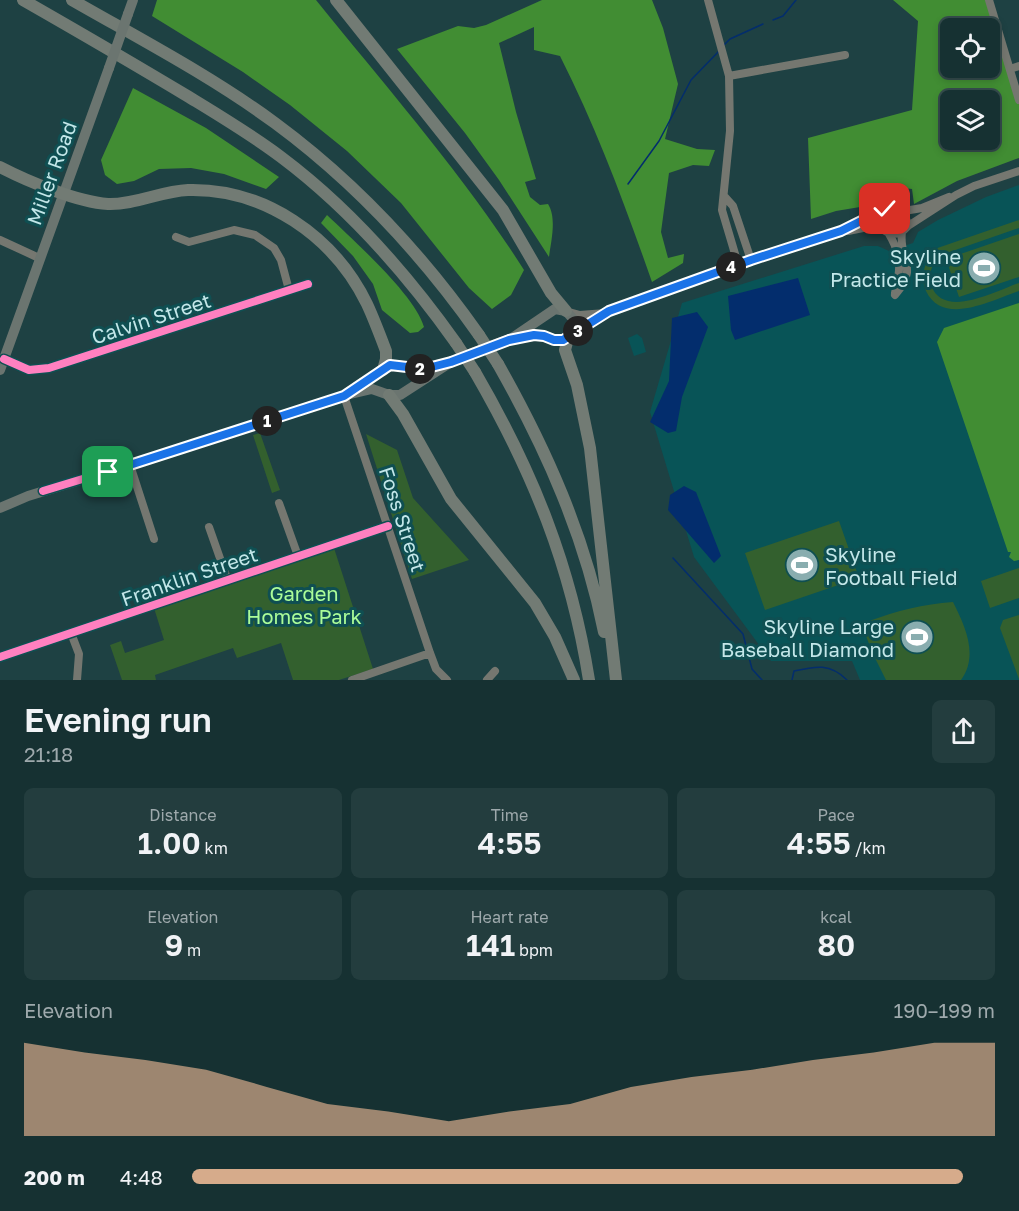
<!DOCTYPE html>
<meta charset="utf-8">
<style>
body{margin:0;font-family:"Golos Text",sans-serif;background:#233d3e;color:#f1f3f6;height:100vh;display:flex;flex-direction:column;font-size:22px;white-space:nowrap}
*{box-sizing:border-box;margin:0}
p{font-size:20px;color:#9ea9ac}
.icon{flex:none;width:33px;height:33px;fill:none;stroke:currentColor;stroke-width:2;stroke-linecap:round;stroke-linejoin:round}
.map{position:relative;height:680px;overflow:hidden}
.panel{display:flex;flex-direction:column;background:#163132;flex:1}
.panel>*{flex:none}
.fabs{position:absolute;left:940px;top:18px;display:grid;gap:12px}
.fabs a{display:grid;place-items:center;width:60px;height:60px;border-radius:9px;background:#163132;box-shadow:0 3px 9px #0003,0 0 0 2px #354c4d;font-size:30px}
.pin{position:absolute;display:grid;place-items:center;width:51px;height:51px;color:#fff;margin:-26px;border-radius:12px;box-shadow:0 3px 9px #0006}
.km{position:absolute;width:30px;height:30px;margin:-15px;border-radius:50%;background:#222;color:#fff;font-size:16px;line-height:30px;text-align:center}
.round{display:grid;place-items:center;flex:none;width:63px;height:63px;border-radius:9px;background:#233d3e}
.headline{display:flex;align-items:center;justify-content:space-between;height:102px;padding:0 24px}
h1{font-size:33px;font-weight:600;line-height:45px}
.metrics{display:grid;grid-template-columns:repeat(3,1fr);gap:9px;height:102px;padding:6px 24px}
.metrics div{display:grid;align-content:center;border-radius:9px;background:#233d3e;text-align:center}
.metrics b{font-size:30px;font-weight:600}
.metrics small{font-size:16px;font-weight:400}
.metrics p{font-size:16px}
.chart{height:168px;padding:12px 24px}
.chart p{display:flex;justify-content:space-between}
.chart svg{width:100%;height:108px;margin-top:6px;fill:#d6ab8b;opacity:.7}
ul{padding:0 24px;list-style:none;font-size:20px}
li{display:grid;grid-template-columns:96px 72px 1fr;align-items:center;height:45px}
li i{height:15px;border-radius:8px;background:#d6ab8b}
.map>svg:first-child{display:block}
.built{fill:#085457}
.green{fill:#33602e}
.forest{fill:#418d33;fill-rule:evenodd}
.water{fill:#032d6d}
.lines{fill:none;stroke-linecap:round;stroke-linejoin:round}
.stream{stroke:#032d6d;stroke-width:1.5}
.minor{stroke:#757770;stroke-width:8}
.major{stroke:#6b7570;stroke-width:10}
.highway{stroke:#727b74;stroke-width:12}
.major-bridge{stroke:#6b7570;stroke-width:10}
.highway-bridge{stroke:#727b74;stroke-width:12}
.cycleway-casing{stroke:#0f4f52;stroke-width:11}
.cycleway{stroke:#ff80c0;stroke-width:8}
.route-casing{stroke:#fff;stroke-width:12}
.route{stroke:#1a73e8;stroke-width:8}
.labels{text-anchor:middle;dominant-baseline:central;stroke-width:6;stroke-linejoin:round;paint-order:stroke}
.street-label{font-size:20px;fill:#c3e7e9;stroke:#0f4f52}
.poi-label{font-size:20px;fill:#c3e7e9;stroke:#0f4f52;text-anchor:end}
.park-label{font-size:20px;fill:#abfc98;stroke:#0f4f52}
</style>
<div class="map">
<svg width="1019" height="680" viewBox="0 0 1019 680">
<rect width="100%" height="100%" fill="#1e4143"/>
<path class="built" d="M1019,185v495h-159l-8,-19h-81l-77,-104 -44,-145 32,-109 182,-57h14l11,5 24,-8 5,-11 20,-12 48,-23z
M637,334l5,4 4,14 -12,4 -6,-18z"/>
<path class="green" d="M1019,220v8l-78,27c-9,8 -13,19 -10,30 12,35 65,6 88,-2v8c-27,9 -76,36 -93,0 -5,-11 -3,-22 2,-32h-3l-2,-6z
M1019,234v43l-60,20 -13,-38z
M260,433l20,57 -8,3 -19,-58z
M366,434l31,16 16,48 56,62 -57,19z
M839,521l20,57 -94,32 -20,-57z
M334,548l39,121 -34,11h-46l-12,-37 -44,15 -4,-10 -78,27 1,5h-34l-12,-35 11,-4 4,12 39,-13 -10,-32z
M1019,568v30l-29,10 -9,-27z
M953,602c12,24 26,53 8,78h-75l-13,-26 -9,-23 5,-10c28,-10 54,-17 84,-19z
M1019,615v64l-19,-51 3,-8z"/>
<path class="forest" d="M157,0h159c71,88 147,174 208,270l-13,25 -19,14 -23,-21 -68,-85 -54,-52 -57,-46 -47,-33 -91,-56z
M542,0h110l11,28 15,56 -13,55 32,10 18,1 -6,16 -16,-1 -24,8 -8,59 7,26 16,-4 -1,9 -31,19c-27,-77 -55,-153 -92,-226l-26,-6v-23l-35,16 17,69 20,67 -11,3 5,15 10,8 8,-1c9,14 3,37 1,53l-50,-77 -34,-47 -68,-84 61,-23 16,2 12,-3z
M893,0h96l30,100v58l-62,23 -43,23 -2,-15 -9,-1 -43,19 -24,4 -25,8 -3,-81 104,-28 6,-89zM951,28h39v40h-39zM951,100h39v40h-39z
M133,88l73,40 73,49 -13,12 -42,-15 -33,-6 -32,1 -25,12 -17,3 -12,-9 -4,-15z
M327,215c26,25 88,80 97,112l-6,5 -8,1 -28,-23 -9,-26 -20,-28 -32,-33z
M1019,303v257l-5,1 -5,-4 2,-5h-3l-71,-210 7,-14z"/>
<path class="water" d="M798,278l12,37 -75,25 -4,-10 -3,-34z
M697,312l11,15 -26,70 -6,34 -8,2 -18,-11 19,-41 3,-63z
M684,486l12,6 25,64 -7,7 -46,-53 2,-15z"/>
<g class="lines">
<path class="stream" d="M773,20l10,-4 13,-16
M723,46l7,-7 33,-15
M628,184l31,-43 32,-61 29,-30
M673,558l70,76 9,35 10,11
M792,680l2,-9c22,-5 36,-8 53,9"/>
<path class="minor" d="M708,0l21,76 1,55 -8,79 16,54
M989,0l30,100
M1010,69l9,-3
M729,76l116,-21
M724,196l9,10 18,54
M904,211l18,-3 27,-11
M908,226l48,-31 18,-9 45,-15
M848,231l25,-5 9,3
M889,234c13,22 12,34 6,59
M176,237l13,5 45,-12 21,5 19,13 7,12 8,30
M0,240l39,18
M895,295c25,-29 3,-35 7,-63
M569,312l11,3 25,-2 146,-53 90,-29 49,-24h5l9,4 4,15c-9,10 -16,10 -26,3l-2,-9 1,-8
M570,336l35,-23
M4,359l25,11 20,-2 259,-84
M344,396l86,257 6,16 11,11
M130,465l24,74
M279,503l19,53
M209,527l19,54
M71,633l8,21 -2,26
M0,657l388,-131
M352,680l78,-27
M487,680l8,-9"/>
<path class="major" d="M128,14l5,-14
M457,359c24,-9 50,-22 76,-24 15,-2 27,13 39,-2l2,-13 -8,-9 -11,-2 -46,31
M0,370l109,-302
M353,390l37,-25h9l18,5 22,-5
M0,508l28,-12 137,-42 181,-59 26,-6 17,6h11l51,-33"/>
<path class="highway" d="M23,0c56,32 111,64 166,97 31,19 63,38 92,60 68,51 126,117 175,186
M72,0c68,39 139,76 203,123 80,59 147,131 204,212
M336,0l167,210 48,83 15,18
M0,167c27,14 77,35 108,37 27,1 53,-13 80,-14 76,-2 146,46 179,114 7,15 13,31 19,47v8l-3,11
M568,338l-3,12 12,35 13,63 26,232
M498,364c48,85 87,172 106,268
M475,372c58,100 96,194 114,308
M389,395l14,19 48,85 84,104 20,34 19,43"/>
<path class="major-bridge" d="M109,68l19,-54"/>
<path class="highway-bridge" d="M479,335l19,29
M456,343l19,29"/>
<g class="cycleway-casing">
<path id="cycleway" d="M605,313l146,-53 90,-29
M4,359l25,11 20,-2 259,-84
M43,491l122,-37 181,-59
M0,657l388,-131"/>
</g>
<use href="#cycleway" class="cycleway"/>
</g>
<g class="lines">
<g class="route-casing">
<path id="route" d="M108,472l236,-76 46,-31 34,4 27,-7 58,-22 25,-5 10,1 10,4h9l46,-29 142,-51 90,-29 44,-22"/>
</g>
<use href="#route" class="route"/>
</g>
<defs>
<g id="stadium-disc" transform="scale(1.725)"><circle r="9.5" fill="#89adaf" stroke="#0f4f52"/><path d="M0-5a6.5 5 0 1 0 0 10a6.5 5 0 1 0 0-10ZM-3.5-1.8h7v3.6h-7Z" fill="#fff"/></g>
</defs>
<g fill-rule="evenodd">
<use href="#stadium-disc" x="984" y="268"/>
<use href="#stadium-disc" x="802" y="565"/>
<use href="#stadium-disc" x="917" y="637"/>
</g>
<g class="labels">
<g class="street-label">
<text transform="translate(51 173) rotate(-70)">Miller Road</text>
<text transform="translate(151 318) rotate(-18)">Calvin Street</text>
<text transform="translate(403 519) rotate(72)">Foss Street</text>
<text transform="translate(189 576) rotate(-19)">Franklin Street</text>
</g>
<g class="poi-label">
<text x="961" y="256">Skyline<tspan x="961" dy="23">Practice Field</tspan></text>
<text x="825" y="554" text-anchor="start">Skyline<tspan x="825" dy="23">Football Field</tspan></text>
<text x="894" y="626">Skyline Large<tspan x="894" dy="23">Baseball Diamond</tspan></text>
</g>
<g class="park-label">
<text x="304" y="593">Garden<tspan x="304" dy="23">Homes Park</tspan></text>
</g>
</g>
</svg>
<div class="fabs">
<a><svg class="icon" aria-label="locate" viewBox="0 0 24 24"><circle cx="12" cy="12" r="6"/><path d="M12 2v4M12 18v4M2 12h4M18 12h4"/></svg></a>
<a><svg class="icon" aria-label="layers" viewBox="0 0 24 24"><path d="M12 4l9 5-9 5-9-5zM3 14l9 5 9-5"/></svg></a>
</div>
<div class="pin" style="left:108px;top:472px;background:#1e9e55"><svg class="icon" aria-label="arrive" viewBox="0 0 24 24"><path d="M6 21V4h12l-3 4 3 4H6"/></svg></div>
<div class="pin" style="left:885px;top:209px;background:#d93025"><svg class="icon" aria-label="check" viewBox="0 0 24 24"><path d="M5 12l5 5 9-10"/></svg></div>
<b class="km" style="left:267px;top:421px">1</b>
<b class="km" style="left:420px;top:369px">2</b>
<b class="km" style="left:578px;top:331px">3</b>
<b class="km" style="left:731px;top:267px">4</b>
</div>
<section class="panel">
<div class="headline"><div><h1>Evening run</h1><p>21:18</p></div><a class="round"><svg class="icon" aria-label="share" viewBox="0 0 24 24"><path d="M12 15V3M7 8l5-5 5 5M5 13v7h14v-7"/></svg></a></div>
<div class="metrics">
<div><p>Distance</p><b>1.00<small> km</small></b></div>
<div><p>Time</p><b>4:55</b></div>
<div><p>Pace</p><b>4:55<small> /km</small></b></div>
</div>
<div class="metrics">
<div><p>Elevation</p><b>9<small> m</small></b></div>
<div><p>Heart rate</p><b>141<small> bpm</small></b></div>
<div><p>kcal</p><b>80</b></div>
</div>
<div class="chart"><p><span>Elevation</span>190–199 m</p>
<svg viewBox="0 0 160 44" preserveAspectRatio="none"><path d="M0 44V6L10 10L20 13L30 17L40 24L50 31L60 34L70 38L80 34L90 31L100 24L110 20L120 17L130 13L140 10L150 6L160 6V44z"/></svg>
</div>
<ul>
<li><b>200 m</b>4:48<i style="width:96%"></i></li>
</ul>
</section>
